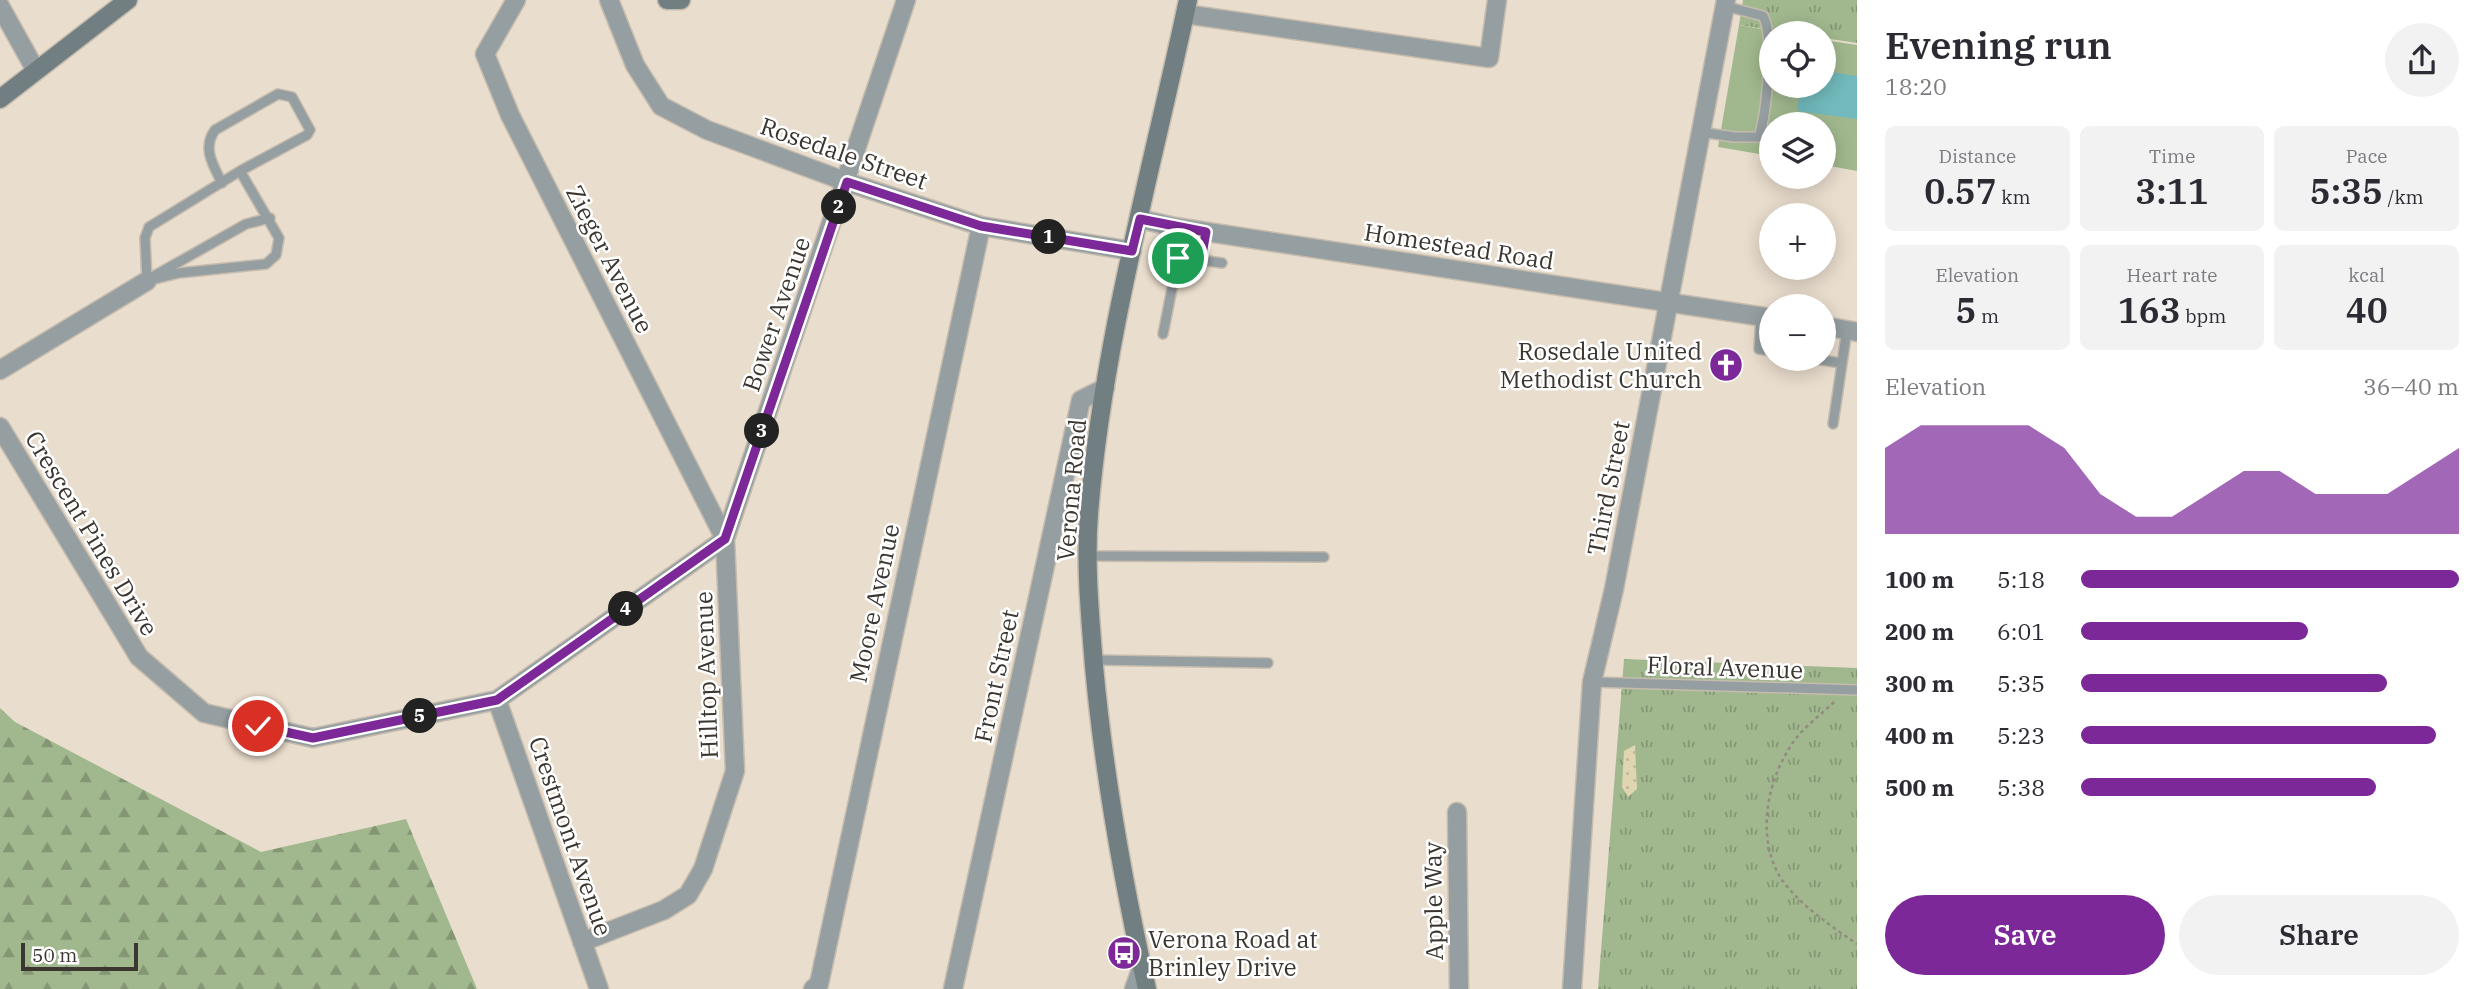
<!DOCTYPE html>
<meta charset="utf-8">
<style>
body{margin:0;font-family:"IBM Plex Serif",serif;background:#f2f2f3;color:#2b2b33;height:100vh;display:flex;flex-direction:column;font-size:26px;white-space:nowrap}
*{box-sizing:border-box;margin:0}
p{font-size:23px;color:#7c7c81}
.icon{flex:none;width:38px;height:38px;fill:none;stroke:currentColor;stroke-width:2;stroke-linecap:round;stroke-linejoin:round}
.map{position:relative;flex:1;overflow:hidden}
.drawer{display:flex;flex-direction:column;background:#fff;width:630px}
.drawer>*{flex:none}
.fabs{position:absolute;left:1759px;top:21px;display:grid;gap:14px}
.fabs a{display:grid;place-items:center;width:77px;height:77px;border-radius:50%;background:#fff;box-shadow:0 4px 18px #0003;font-size:35px}
.scale{position:absolute;left:21px;bottom:18px;width:117px;box-sizing:border-box;padding-left:7px;border:4px solid #3b3630;border-top:0;font-size:19px;line-height:24px;white-space:nowrap;color:#3b3630;-webkit-text-stroke:5px #fff;paint-order:stroke}
.pin{position:absolute;display:grid;place-items:center;width:60px;height:60px;color:#fff;margin:-30px;border:4px solid #fff;border-radius:50%;box-shadow:0 2px 7px #0007}
.km{position:absolute;width:35px;height:35px;margin:-18px;border-radius:50%;background:#222;color:#fff;font-size:19px;line-height:35px;text-align:center}
.round{display:grid;place-items:center;flex:none;width:74px;height:74px;border-radius:37px;background:#f2f2f3}
.headline{display:flex;align-items:center;justify-content:space-between;height:119px;padding:0 28px}
h1{font-size:38px;font-weight:600;line-height:52px}
.figures{display:grid;grid-template-columns:repeat(3,1fr);gap:10px;height:119px;padding:7px 28px}
.figures div{display:grid;align-content:center;border-radius:10px;background:#f2f2f3;text-align:center}
.figures b{font-size:35px;font-weight:600}
.figures small{font-size:19px;font-weight:400}
.figures p{font-size:19px}
.chart{height:196px;padding:14px 28px}
.chart p{display:flex;justify-content:space-between}
.chart svg{width:100%;height:126px;margin-top:7px;fill:#7c2898;opacity:.7}
.button{display:flex;gap:14px;margin-top:auto;padding:14px 28px}
.button a{flex:1;height:80px;border-radius:42px;background:#7c2898;color:#fff;font-size:28px;font-weight:600;line-height:80px;text-align:center}
.button a+a{background:#f2f2f3;color:#2b2b33}
ul{padding:0 28px;list-style:none;font-size:23px}
li{display:grid;grid-template-columns:112px 84px 1fr;align-items:center;height:52px}
li i{height:18px;border-radius:9px;background:#7c2898}
main{display:flex;flex:1;min-height:0}
.map>svg:first-child{display:block}
.grass{fill:url(#grass-tufts)}
.forest{fill:url(#forest-firs)}
.sand{fill:url(#sand-dots)}
.pitch{fill:#a1b88e}
.water{fill:#72babd}
.lines{fill:none;stroke-linecap:round;stroke-linejoin:round}
.lane-casing{stroke:#c6bcae;stroke-width:12}
.street-casing{stroke:#c6bcae;stroke-width:21}
.secondary-casing{stroke:#c6bcae;stroke-width:21}
.path{stroke:#938b80;stroke-width:2.5;stroke-dasharray:3.5 3.5;stroke-linecap:butt}
.lane{stroke:#959ea1;stroke-width:9}
.street{stroke:#959ea1;stroke-width:18}
.secondary{stroke:#717f83;stroke-width:18}
.route-casing{stroke:#fff;stroke-width:14}
.route{stroke:#7c2898;stroke-width:9}
.labels{text-anchor:middle;dominant-baseline:central;stroke-width:5;stroke-linejoin:round;paint-order:stroke}
.street-label{font-size:24px;fill:#3b3630;stroke:#fff}
.poi-label{font-size:24px;fill:#3b3630;stroke:#fff;text-anchor:end}
</style>
<main>
<div class="map">
<svg width="1857" height="989" viewBox="0 0 1857 989">
<defs>
<pattern id="grass-tufts" width="24" height="20" patternUnits="userSpaceOnUse" patternTransform="scale(1.75)"><rect width="24" height="20" fill="#a1b88e"/><path d="M3 7l-1-3M5 7V3M7 7l1-3M15 17l-1-3M17 17v-4M19 17l1-3" fill="none" stroke="#849674"/></pattern>
<pattern id="forest-firs" width="22" height="20" patternUnits="userSpaceOnUse" patternTransform="scale(1.75)"><rect width="22" height="20" fill="#a1b88e"/><path d="M5 1l3.5 6h-7zM16 11l3.5 6h-7z" fill="#849674"/></pattern>
<pattern id="sand-dots" width="8" height="8" patternUnits="userSpaceOnUse" patternTransform="scale(1.75)"><rect width="8" height="8" fill="#dfd6b1"/><path d="M2 2h.1M6 6h.1" fill="none" stroke="#c0b899" stroke-width="1.8" stroke-linecap="round"/></pattern>
</defs>
<rect width="100%" height="100%" fill="#e9ddcd"/>
<path class="grass" d="M1743,0h114v43l-33,-5v-5h-33l-52,-8z
M1624,659l233,9v321h-259z"/>
<path class="forest" d="M0,708l15,14 246,130 145,-33 71,170h-477z"/>
<path class="sand" d="M1635,745l2,44 -9,8 -6,-10 2,-36z"/>
<path class="pitch" d="M1739,25l46,8h-14v53h53v-46l33,5v126l-33,-6v-41h-53v32l-53,-9z"/>
<path class="water" d="M1824,71l33,5v43l-60,-8 4,-25h23z"/>
<g class="lines">
<g class="lane-casing">
<path id="lane" d="M1701,132l33,5h25c7,-23 16,-100 4,-121l-38,-10
M240,171l39,67 -3,17 -10,9 -87,9 -32,8 -2,-43 4,-11z
M222,183c-9,-18 -20,-35 -7,-53l63,-36 14,3 18,33 -3,5 -67,36
M1201,260l21,3
M154,276l92,-52 24,-6
M1761,317l-2,32 12,2
M1163,334l15,-76 23,2 5,-28
M1815,359l26,4
M1833,424l14,-94
M1088,556l236,1
M1094,660l174,3
M1592,682l265,8"/>
</g>
<g class="street-casing">
<path id="street" d="M516,0l-31,54 25,61 215,424 10,232 -32,98 -15,26 -24,15 -82,32
M609,0l26,65 26,41 46,24 140,52 134,44 151,25
M0,6l35,63
M1185,14l304,44 8,-58
M1140,219l35,8 596,91
M1824,326l33,6
M0,370l147,-89
M0,427l139,230 65,56 109,25 184,-38 228,-161 181,-539
M497,700l102,289
M1457,812l2,177
M813,989l6,-5 162,-758
M953,989l128,-589 24,-12
M1134,989l8,-22
M1572,989l20,-307 22,-93 112,-589"/>
</g>
<g class="secondary-casing">
<path id="secondary" d="M667,0h14
M0,99l128,-99
M1147,989c-24,-107 -43,-214 -53,-323 -4,-51 -9,-102 -5,-153 14,-173 63,-343 99,-513"/>
</g>
<path class="path" d="M1834,702c-13,13 -32,26 -42,42 -25,37 -36,92 -12,133 18,27 51,49 77,67"/>
<use href="#lane" class="lane"/>
<use href="#street" class="street"/>
<use href="#secondary" class="secondary"/>
</g>
<g class="lines">
<g class="route-casing">
<path id="route" d="M258,726l55,12 184,-38 228,-161 122,-357 134,44 151,25 8,-32 66,13 -5,28 -23,-2"/>
</g>
<use href="#route" class="route"/>
</g>
<defs>
<g id="church-disc" transform="scale(1.75)"><circle r="9.5" fill="#7c2898" stroke="#fff"/><path d="M-1.2-6h2.4v3.5h3.3v2.4h-3.3V6h-2.4V-.1h-3.3v-2.4h3.3Z" fill="#fff"/></g>
<g id="bus-disc" transform="scale(1.75)"><circle r="9.5" fill="#7c2898" stroke="#fff"/><path d="M-5-6H5V4H4V6H2V4H-2V6H-4V4H-5ZM-3.5-4V0h7V-4ZM-3.5 1.2v1.5H-2V1.2ZM2 1.2v1.5H3.5V1.2Z" fill="#fff"/></g>
</defs>
<g fill-rule="evenodd">
<use href="#church-disc" x="1726" y="365"/>
<use href="#bus-disc" x="1124" y="953"/>
</g>
<g class="labels">
<g class="street-label">
<text transform="translate(844 153) rotate(19)">Rosedale Street</text>
<text transform="translate(1459 246) rotate(9)">Homestead Road</text>
<text transform="translate(610 259) rotate(63)">Zieger Avenue</text>
<text transform="translate(776 314) rotate(-71)">Bower Avenue</text>
<text transform="translate(1608 488) rotate(-79)">Third Street</text>
<text transform="translate(1071 490) rotate(-85)">Verona Road</text>
<text transform="translate(92 533) rotate(59)">Crescent Pines Drive</text>
<text transform="translate(874 603) rotate(-78)">Moore Avenue</text>
<text transform="translate(1725 667) rotate(2)">Floral Avenue</text>
<text transform="translate(706 675) rotate(-92)">Hilltop Avenue</text>
<text transform="translate(996 676) rotate(-78)">Front Street</text>
<text transform="translate(571 836) rotate(71)">Crestmont Avenue</text>
<text transform="translate(1433 901) rotate(-91)">Apple Way</text>
</g>
<g class="poi-label">
<text x="1702" y="351">Rosedale United<tspan x="1702" dy="28">Methodist Church</tspan></text>
<text x="1148" y="939" text-anchor="start">Verona Road at<tspan x="1148" dy="28">Brinley Drive</tspan></text>
</g>
</g>
</svg>
<div class="fabs">
<a><svg class="icon" aria-label="locate" viewBox="0 0 24 24"><circle cx="12" cy="12" r="6"/><path d="M12 2v4M12 18v4M2 12h4M18 12h4"/></svg></a>
<a><svg class="icon" aria-label="layers" viewBox="0 0 24 24"><path d="M12 4l9 5-9 5-9-5zM3 14l9 5 9-5"/></svg></a>
<a>+</a>
<a>−</a>
</div>
<div class="scale">50 m</div>
<div class="pin" style="left:1178px;top:258px;background:#1e9e55"><svg class="icon" aria-label="arrive" viewBox="0 0 24 24"><path d="M6 21V4h12l-3 4 3 4H6"/></svg></div>
<div class="pin" style="left:258px;top:726px;background:#d93025"><svg class="icon" aria-label="check" viewBox="0 0 24 24"><path d="M5 12l5 5 9-10"/></svg></div>
<b class="km" style="left:1049px;top:237px">1</b>
<b class="km" style="left:839px;top:207px">2</b>
<b class="km" style="left:762px;top:431px">3</b>
<b class="km" style="left:626px;top:609px">4</b>
<b class="km" style="left:420px;top:716px">5</b>
</div>
<section class="drawer">
<div class="headline"><div><h1>Evening run</h1><p>18:20</p></div><a class="round"><svg class="icon" aria-label="share" viewBox="0 0 24 24"><path d="M12 15V3M7 8l5-5 5 5M5 13v7h14v-7"/></svg></a></div>
<div class="figures">
<div><p>Distance</p><b>0.57<small> km</small></b></div>
<div><p>Time</p><b>3:11</b></div>
<div><p>Pace</p><b>5:35<small> /km</small></b></div>
</div>
<div class="figures">
<div><p>Elevation</p><b>5<small> m</small></b></div>
<div><p>Heart rate</p><b>163<small> bpm</small></b></div>
<div><p>kcal</p><b>40</b></div>
</div>
<div class="chart"><p><span>Elevation</span>36–40 m</p>
<svg viewBox="0 0 160 44" preserveAspectRatio="none"><path d="M0 44V14L10 6L20 6L30 6L40 6L50 14L60 30L70 38L80 38L90 30L100 22L110 22L120 30L130 30L140 30L150 22L160 14V44z"/></svg>
</div>
<ul>
<li><b>100 m</b>5:18<i style="width:100%"></i></li>
<li><b>200 m</b>6:01<i style="width:60%"></i></li>
<li><b>300 m</b>5:35<i style="width:81%"></i></li>
<li><b>400 m</b>5:23<i style="width:94%"></i></li>
<li><b>500 m</b>5:38<i style="width:78%"></i></li>
</ul>
<div class="button"><a>Save</a><a>Share</a></div>
</section>
</main>
